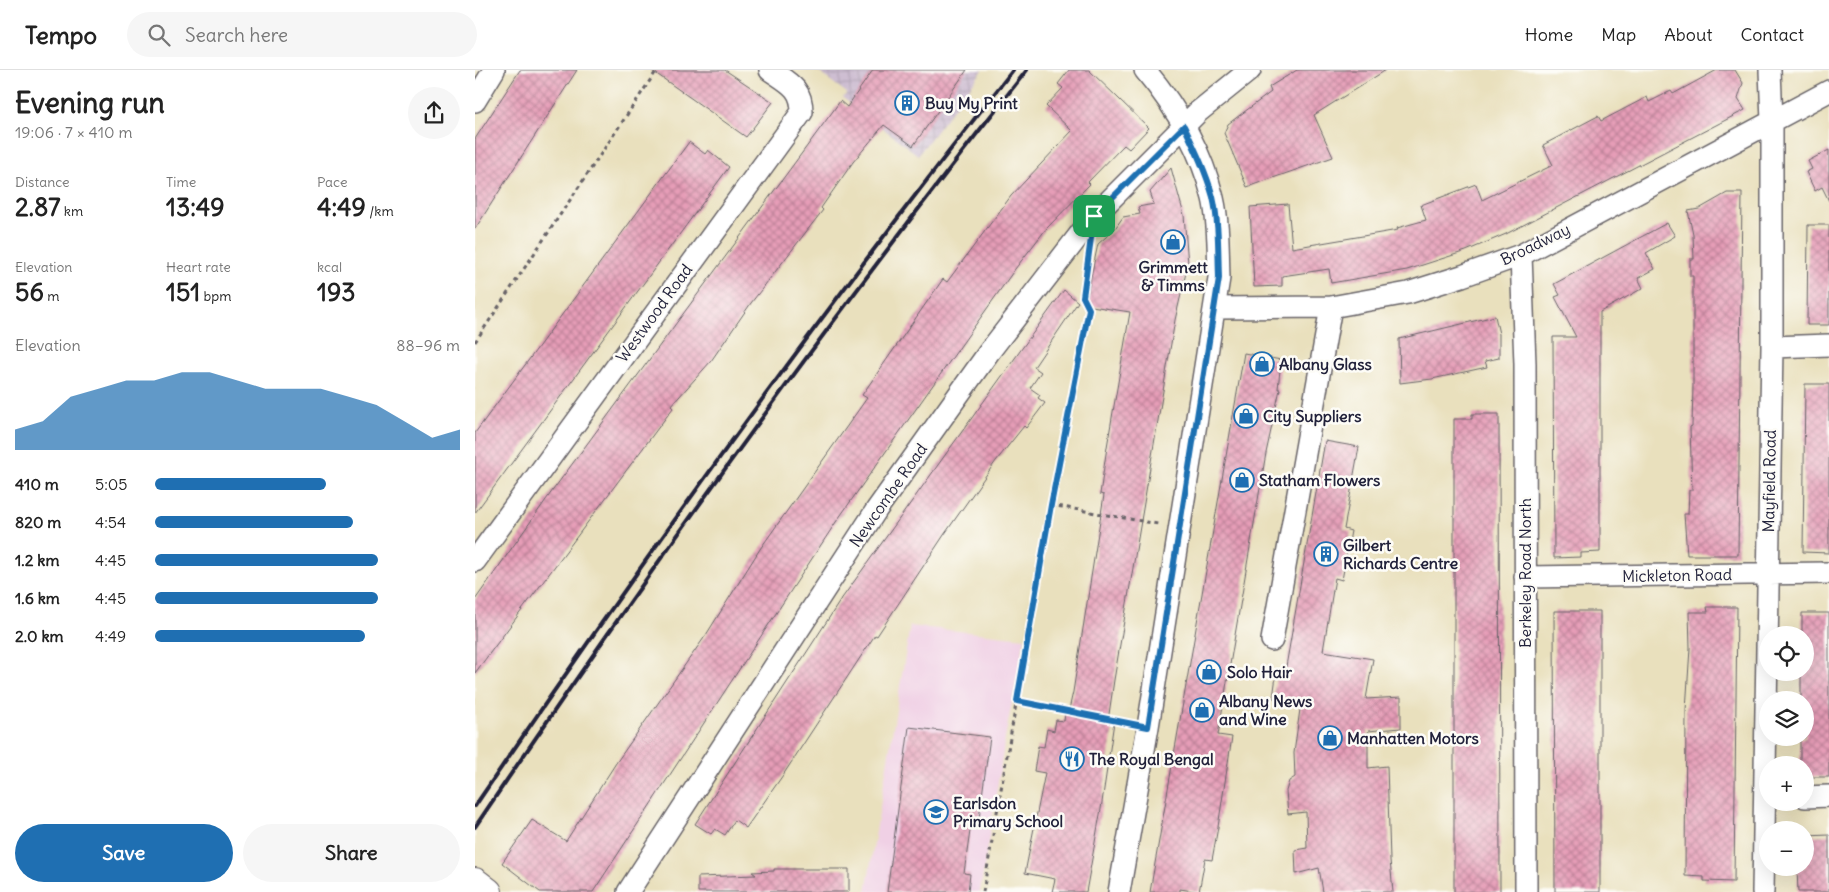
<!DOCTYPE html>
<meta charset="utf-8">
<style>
body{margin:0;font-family:Delius,sans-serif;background:#f6f6f6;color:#222;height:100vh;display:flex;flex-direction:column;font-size:19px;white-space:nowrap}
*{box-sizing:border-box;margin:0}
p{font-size:16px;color:#767676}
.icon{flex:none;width:28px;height:28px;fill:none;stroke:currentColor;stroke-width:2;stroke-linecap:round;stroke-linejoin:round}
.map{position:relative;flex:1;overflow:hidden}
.sheet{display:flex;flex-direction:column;background:#fff;width:475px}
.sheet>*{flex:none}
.fabs{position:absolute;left:1284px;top:556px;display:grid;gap:10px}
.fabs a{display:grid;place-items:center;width:55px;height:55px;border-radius:50%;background:#fff;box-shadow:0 5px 20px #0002;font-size:25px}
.pin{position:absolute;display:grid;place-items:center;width:42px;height:42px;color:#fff;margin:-21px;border-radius:10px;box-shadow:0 2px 8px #0006}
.round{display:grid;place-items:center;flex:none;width:52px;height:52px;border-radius:26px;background:#f6f6f6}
.summary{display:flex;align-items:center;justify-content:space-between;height:85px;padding:0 15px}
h1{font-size:28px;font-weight:700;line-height:38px}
.metrics{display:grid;grid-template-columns:repeat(3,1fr);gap:8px;height:85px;padding:5px 15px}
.metrics div{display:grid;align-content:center}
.metrics b{font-size:25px;font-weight:700}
.metrics small{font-size:14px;font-weight:400}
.metrics p{font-size:14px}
.chart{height:140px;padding:10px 15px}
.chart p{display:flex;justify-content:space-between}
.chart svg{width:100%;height:90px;margin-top:5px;fill:#1f6fb2;opacity:.7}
.cta{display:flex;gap:10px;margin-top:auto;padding:10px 15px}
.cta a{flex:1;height:58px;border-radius:30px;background:#1f6fb2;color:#fff;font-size:20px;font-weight:700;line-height:58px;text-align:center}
.cta a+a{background:#f6f6f6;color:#222}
ul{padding:0 15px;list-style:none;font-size:16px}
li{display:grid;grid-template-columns:80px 60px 1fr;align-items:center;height:38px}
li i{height:12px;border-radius:6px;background:#1f6fb2}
header{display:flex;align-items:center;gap:30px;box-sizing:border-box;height:70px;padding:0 25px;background:#fff;border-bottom:1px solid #e0e0e0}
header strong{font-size:24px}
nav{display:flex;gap:28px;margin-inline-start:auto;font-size:18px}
.search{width:350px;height:45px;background:#f6f6f6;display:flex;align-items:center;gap:12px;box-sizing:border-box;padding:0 18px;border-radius:28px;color:#767676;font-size:19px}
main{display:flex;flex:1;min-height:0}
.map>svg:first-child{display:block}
.built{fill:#f0d0e5}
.industrial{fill:url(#industrial-grid)}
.building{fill:url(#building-cross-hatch)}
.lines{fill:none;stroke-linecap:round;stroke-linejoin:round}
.minor-casing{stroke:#686468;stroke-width:24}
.major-casing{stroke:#686468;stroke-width:30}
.path{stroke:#686468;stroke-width:3;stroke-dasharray:4 4;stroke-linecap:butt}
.minor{stroke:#fff;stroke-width:21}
.major{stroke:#fff;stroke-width:28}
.rail{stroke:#22223b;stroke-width:4}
.route-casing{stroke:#fff;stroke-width:10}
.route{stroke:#1f6fb2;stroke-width:6}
.labels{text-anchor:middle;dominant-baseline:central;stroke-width:5;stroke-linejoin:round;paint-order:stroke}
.poi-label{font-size:16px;font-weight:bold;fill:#22223b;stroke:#fdfcf7;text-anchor:start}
.street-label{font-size:16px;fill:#22223b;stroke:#fdfcf7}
</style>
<header>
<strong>Tempo</strong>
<div class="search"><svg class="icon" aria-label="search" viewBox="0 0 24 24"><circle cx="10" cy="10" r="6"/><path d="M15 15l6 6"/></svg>Search here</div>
<nav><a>Home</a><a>Map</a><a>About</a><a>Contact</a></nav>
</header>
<main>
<section class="sheet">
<div class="summary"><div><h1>Evening run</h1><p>19:06 · 7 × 410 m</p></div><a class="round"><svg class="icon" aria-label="share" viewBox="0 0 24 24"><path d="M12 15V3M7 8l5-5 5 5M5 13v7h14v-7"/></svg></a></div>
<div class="metrics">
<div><p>Distance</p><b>2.87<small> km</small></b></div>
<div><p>Time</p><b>13:49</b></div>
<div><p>Pace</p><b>4:49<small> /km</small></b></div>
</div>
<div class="metrics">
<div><p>Elevation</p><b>56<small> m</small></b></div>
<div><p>Heart rate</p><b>151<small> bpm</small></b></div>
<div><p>kcal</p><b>193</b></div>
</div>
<div class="chart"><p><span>Elevation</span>88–96 m</p>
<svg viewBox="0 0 160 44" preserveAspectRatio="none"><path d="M0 44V34L10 30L20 18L30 14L40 10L50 10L60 6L70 6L80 10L90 14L100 14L110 14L120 18L130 22L140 30L150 38L160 34V44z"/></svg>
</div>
<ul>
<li><b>410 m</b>5:05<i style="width:56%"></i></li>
<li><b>820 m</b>4:54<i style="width:65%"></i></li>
<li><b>1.2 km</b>4:45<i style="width:73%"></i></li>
<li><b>1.6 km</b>4:45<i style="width:73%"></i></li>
<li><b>2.0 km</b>4:49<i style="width:69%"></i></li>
</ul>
<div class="cta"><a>Save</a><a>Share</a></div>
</section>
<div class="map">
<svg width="1354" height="822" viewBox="0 0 1354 822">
<defs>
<pattern id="industrial-grid" width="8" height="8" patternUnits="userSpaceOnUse" patternTransform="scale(1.25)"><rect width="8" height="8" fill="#cebed2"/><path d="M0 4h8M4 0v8" fill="none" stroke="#b1a3b5"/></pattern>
<pattern id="building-cross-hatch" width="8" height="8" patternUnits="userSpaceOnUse" patternTransform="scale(1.25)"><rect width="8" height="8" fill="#e69db7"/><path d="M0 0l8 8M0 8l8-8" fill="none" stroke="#ba8096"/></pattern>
</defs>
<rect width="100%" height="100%" fill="#fdfcf7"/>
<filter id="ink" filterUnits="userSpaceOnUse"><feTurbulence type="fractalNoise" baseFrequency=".02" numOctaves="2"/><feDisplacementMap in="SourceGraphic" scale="10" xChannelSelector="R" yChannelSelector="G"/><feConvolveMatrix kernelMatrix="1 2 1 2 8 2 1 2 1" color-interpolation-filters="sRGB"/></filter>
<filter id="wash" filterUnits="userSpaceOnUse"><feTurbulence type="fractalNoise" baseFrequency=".0096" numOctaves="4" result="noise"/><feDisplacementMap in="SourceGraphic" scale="20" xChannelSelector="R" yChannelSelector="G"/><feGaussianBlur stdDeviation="1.12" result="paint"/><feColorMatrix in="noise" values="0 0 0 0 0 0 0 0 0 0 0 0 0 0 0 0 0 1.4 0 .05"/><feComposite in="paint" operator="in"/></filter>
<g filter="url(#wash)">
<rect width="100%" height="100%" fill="#e9e0bd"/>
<path class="built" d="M435,556l115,12 -19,95 -26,159h-114z"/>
<path class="industrial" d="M341,0h167l-65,85 -75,-57 4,-5z"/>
<g id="blocks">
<path class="building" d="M45,0h57l-102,159v-90z
M176,0h74l48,32 -27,35z
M398,0h94l-54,76 -29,-21 -31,37 -32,46 2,2 -72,93 -40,58 -40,45 2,2 -198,265v-73l78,-110 280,-379 7,-10 7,6z
M594,0h20l60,58 -20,21 -5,-4 -36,37 2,2 -44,45 -31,40 -179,253 -243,370h-53l-38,-29 30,-43 34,21 50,-78 90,-128 54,-86 107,-151 -5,-3 81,-116 4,3 64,-86 61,-65 -26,-25 17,-18 -5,-4z
M822,0h89l-72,45 19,42 -86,30 -23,-54 4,-9 43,-32 -2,-5z
M1242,0h18l8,13 -5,16 7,11 -239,124 -40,17 -59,19 -76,13 -2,-14 -47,7v10l-28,1 -4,-80 38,-3 4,44 106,-18 -1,-2 29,-8 -5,-15 55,-21 6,16 71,-35 -10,-20 55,-29 3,5 46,-24 2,5 22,-11 2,3z
M214,72l16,12 3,-4 21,17 -254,346v-80z
M1354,80v51l-7,-14 -7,4 -9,-19 6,-3 -4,-8z
M696,98l13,47 4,49 -13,56 -61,360 -6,41 6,1 -13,87 -15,83h-34l3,-13 -30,-6 20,-100 -11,-2 4,-25 6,1 3,-18 7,2 2,-11 8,1 1,-8 3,1 5,-22 31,-197 -4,-1 7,-47 23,-135 -45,-7 13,-61 16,-14 9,-13 17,-3 -2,-7 16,-3 -4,-12z
M1252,123h15l-4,362h-51l-3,-41h4l1,-24h3l-2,-63 2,-1 1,-40v-110h-3v-17h4l-1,-24 -5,-24 11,-2z
M1192,153l8,13 -29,17 9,16 -17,9 5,10 -43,24v240l-19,1v4l-27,1 -1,-221h23l-21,-40 5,-2 -6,-11z
M1333,155h21v100h-22z
M589,220l14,12 -44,65 7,5 -11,16 10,7 -2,3 7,5 -19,25 -2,-2 -28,35 -52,74 -67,101 -2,-1 -92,140 -37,53 -11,-8 -10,15 -10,-6 -4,5 -16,-10 145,-223z
M1020,246l4,18v24l-14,3 2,6 -55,12 -32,4 -1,-44z
M769,283l37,7 -3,29h2l-14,64 -48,282 14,2 -14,90 -6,33 -7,-1 -6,33 -19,-3v3h-30z
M1330,314h24v169l-26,-1z
M997,344h27l1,478h-46v-473h18z
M850,371l34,6 -15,82 7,2 -9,49 -7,-2 -12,73 50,8 -7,40 35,-2v31l-33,3v37l19,-2 3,94 3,32h-70l-4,-24 -23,6 -1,-24 12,-2 -1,-36 -18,2 -2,-23 3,-10 6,-4 -1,-24 7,-51 -28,-4 3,-22 8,2z
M1232,537h30l-3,275 -30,-1v-4l-19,-1 1,-166 4,-62 -1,-36h19z
M1079,541h46v281h-45z
M1327,543h27v164h-24v-12h-5v-27h5v-38h-4v-28h4v-37h-3z
M434,657l81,10 -11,81 -7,-1 -8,56 6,1 -2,18h-81z
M1354,765v57h-31l-1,-24h8v-32z
M299,799h75v23h-151v-15l58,-2 -4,-3 22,-1z"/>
</g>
</g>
<g filter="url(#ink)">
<use href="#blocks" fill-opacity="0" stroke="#686468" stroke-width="1"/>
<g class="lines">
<g class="minor-casing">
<path id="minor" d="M0,31l19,-31
M1046,185l4,109 1,528
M740,238l116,-1 77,-14 54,-17 59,-21 308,-164
M1297,277l57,-2
M0,491l327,-449c0,-24 -13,-29 -32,-42
M1050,507l304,-4
M797,570l59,-333
M1330,727l24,-1
M153,822l249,-383 112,-157 105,-136 104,-104 52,-42
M644,822l29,-165 71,-449c-1,-27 0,-55 -6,-80 -12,-48 -37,-91 -68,-128
M1288,822l9,-545v-226l-2,-51"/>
</g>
<g class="major-casing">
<path id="major" d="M0,812l13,10"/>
</g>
<path class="path" d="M0,272l182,-272
M576,435l107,19
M542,631l109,21
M508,822l68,-387 38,-196 -6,-12 5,-38"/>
<use href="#minor" class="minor"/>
<use href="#major" class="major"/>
<path class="rail" d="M0,736c171,-251 349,-498 538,-736
M0,757c175,-259 358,-513 552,-757"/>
</g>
</g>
<g class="lines" filter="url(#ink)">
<g class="route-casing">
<path id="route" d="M709,56c11,23 22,46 29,71 6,26 5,54 6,81l-71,449 -131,-26 34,-196 38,-196 -6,-12 11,-81z"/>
</g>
<use href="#route" class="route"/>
</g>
<defs>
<g id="building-ring" transform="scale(1.25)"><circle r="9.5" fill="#fdfcf7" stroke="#1f6fb2" stroke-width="1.5"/><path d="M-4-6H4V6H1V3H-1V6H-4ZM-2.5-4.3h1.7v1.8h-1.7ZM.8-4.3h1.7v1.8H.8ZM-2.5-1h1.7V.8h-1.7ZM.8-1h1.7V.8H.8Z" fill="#1f6fb2"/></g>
<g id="shop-ring" transform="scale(1.25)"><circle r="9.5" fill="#fdfcf7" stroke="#1f6fb2" stroke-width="1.5"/><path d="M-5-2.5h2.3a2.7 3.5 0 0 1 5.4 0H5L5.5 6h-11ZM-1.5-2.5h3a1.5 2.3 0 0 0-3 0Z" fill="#1f6fb2"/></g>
<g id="restaurant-ring" transform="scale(1.25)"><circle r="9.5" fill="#fdfcf7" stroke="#1f6fb2" stroke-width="1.5"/><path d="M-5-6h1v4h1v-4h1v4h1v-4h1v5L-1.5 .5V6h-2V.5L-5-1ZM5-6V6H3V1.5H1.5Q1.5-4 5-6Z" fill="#1f6fb2"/></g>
<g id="school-ring" transform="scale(1.25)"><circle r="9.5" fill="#fdfcf7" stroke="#1f6fb2" stroke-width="1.5"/><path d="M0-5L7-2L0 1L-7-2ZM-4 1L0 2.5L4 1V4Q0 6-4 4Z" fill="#1f6fb2"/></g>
</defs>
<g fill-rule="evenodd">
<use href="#building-ring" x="432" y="33"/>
<use href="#shop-ring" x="698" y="172"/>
<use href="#shop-ring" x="787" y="294"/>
<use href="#shop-ring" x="771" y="346"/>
<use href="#shop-ring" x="767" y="410"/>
<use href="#building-ring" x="851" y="484"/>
<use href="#shop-ring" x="734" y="602"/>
<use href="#shop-ring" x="727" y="640"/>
<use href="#shop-ring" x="855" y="668"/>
<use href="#restaurant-ring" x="597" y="689"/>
<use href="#school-ring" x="461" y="742"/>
</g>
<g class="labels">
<g class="poi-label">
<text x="450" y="33">Buy My Print</text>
<text x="698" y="197" text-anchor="middle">Grimmett<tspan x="698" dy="18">&amp; Timms</tspan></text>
<text x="804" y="294">Albany Glass</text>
<text x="788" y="346">City Suppliers</text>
<text x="784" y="410">Statham Flowers</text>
<text x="868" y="475">Gilbert<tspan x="868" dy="18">Richards Centre</tspan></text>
<text x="752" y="602">Solo Hair</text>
<text x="744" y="631">Albany News<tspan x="744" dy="18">and Wine</tspan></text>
<text x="872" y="668">Manhatten Motors</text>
<text x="614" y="689">The Royal Bengal</text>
<text x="478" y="733">Earlsdon<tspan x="478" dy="18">Primary School</tspan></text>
</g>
<g class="street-label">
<text transform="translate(1060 174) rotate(-26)">Broadway</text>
<text transform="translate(179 243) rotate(-54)">Westwood Road</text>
<text transform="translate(1294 411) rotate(-89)">Mayfield Road</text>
<text transform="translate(413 425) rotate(-55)">Newcombe Road</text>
<text transform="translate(1050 503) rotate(-90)">Berkeley Road North</text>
<text transform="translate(1202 505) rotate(-1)">Mickleton Road</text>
</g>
</g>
</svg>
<div class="fabs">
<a><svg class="icon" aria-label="locate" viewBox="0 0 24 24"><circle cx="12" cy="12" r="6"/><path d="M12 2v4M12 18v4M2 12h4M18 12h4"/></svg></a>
<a><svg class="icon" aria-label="layers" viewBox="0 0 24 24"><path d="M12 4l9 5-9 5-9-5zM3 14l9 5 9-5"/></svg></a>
<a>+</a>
<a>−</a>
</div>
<div class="pin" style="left:619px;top:146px;background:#1e9e55"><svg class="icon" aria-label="arrive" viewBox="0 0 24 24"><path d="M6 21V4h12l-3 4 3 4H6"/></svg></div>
</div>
</main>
